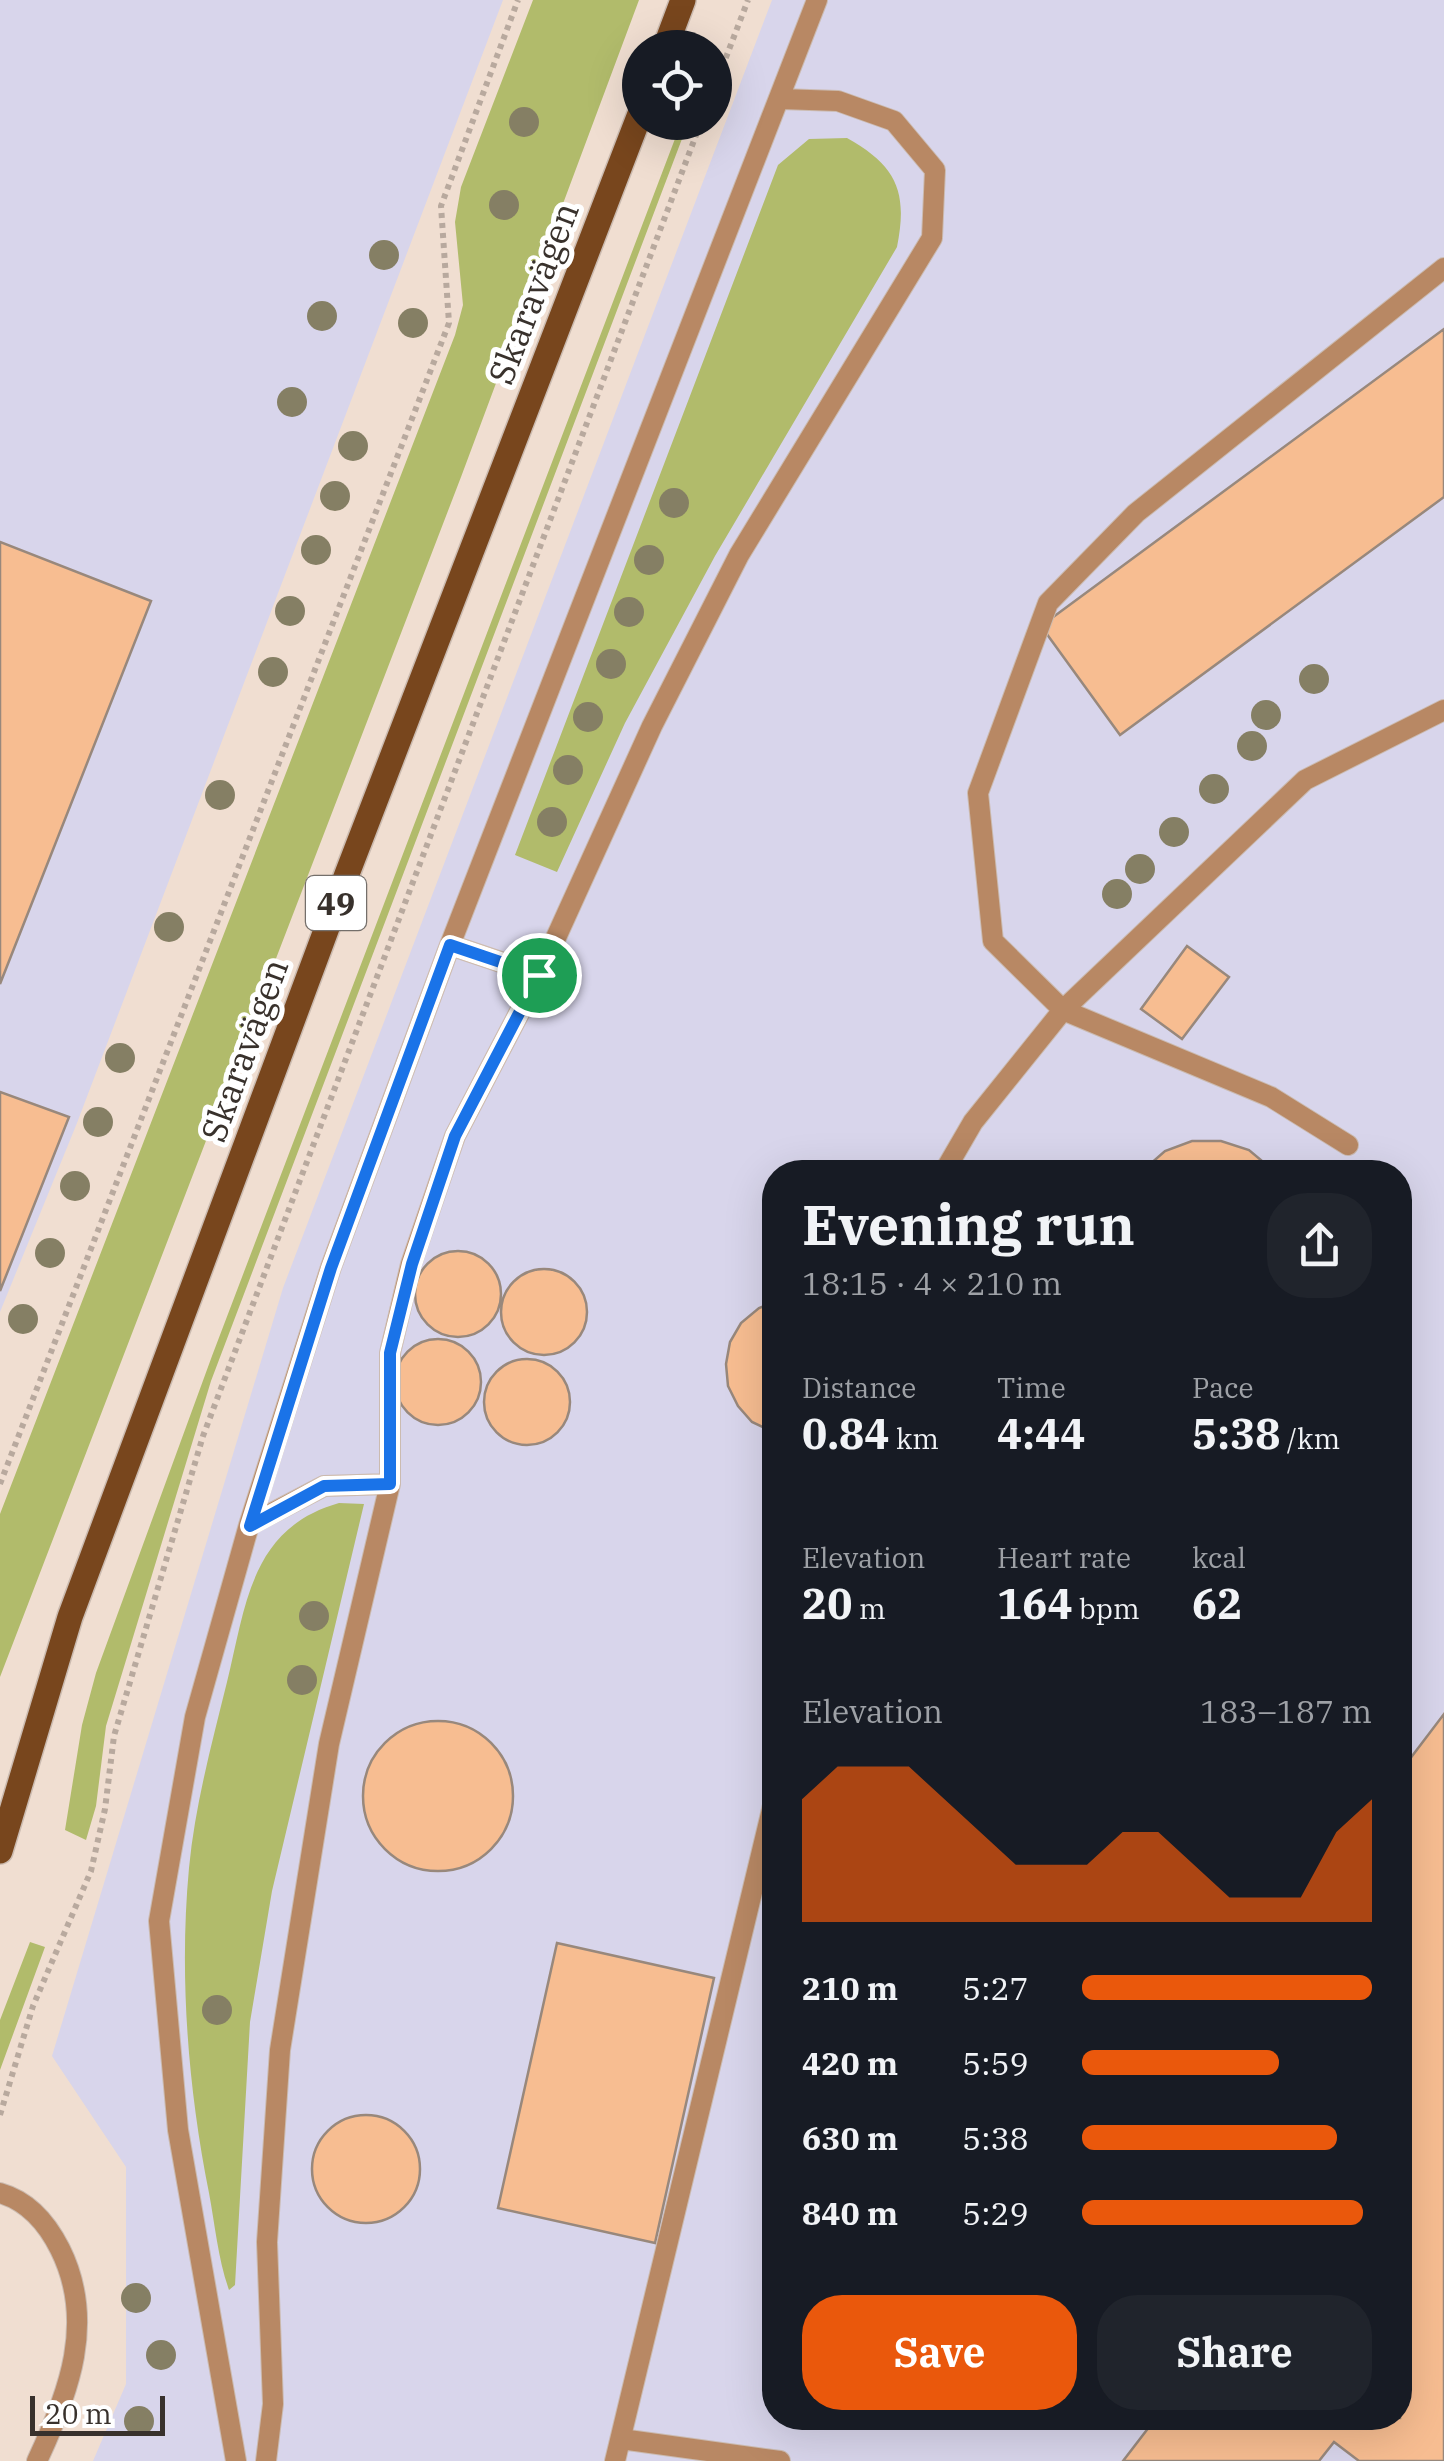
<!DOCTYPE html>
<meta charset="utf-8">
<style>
body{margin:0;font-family:"IBM Plex Serif",serif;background:#20242c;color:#f1f3f6;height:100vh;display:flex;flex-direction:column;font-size:38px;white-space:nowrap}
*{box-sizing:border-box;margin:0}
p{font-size:32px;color:#9ea1a6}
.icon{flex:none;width:55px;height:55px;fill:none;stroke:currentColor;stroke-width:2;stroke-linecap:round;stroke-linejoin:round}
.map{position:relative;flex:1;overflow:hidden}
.drawer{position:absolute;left:762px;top:1160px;width:650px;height:1270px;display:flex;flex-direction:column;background:#171b24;border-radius:40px;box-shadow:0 10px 40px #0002}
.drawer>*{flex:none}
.tools{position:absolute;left:622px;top:30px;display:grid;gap:20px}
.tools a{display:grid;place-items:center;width:110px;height:110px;border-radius:50%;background:#171b24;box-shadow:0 10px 40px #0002;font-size:50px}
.scale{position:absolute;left:30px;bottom:25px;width:135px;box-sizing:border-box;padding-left:10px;border:5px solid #38312c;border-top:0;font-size:28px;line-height:35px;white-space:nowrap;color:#38312c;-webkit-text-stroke:8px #fff;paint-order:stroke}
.pin{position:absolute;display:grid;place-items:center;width:85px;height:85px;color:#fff;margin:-42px;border:5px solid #fff;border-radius:50%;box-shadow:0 2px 10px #0007}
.round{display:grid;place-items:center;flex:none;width:105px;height:105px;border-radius:40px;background:#20242c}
.overview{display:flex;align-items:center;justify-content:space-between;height:170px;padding:0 40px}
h1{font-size:55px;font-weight:700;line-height:75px}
.figures{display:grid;grid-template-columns:repeat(3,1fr);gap:15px;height:170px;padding:10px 40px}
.figures div{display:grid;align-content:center}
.figures b{font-size:42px;font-weight:700}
.figures small{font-size:28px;font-weight:400}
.figures p{font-size:28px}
.chart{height:280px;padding:20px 40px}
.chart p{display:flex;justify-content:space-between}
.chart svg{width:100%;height:180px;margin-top:10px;fill:#ea580c;opacity:.7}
.action{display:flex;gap:20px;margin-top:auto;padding:20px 40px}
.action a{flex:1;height:115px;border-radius:40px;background:#ea580c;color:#fff;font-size:40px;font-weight:700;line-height:115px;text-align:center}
.action a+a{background:#20242c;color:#f1f3f6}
ul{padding:0 40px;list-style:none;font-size:32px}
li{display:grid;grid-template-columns:160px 120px 1fr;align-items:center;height:75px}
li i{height:25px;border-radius:12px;background:#ea580c}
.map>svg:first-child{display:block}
.industrial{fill:#d8d5eb;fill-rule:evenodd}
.green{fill:#b1bb6b}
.building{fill:#f7bd91;stroke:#98887c;stroke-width:2.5}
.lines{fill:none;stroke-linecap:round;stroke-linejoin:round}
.service-casing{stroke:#cbbbb0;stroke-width:22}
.primary-casing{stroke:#cbbbb0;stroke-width:28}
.path{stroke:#b8a99e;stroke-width:6;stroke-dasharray:5 5;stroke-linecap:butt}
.service{stroke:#b88864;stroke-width:20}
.primary{stroke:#78461d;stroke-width:25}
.tree{fill:#857f64}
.route-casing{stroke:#fff;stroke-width:20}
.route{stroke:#1a73e8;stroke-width:12}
.labels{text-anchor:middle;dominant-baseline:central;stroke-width:10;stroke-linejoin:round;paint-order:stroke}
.shield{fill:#fff;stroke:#746f6b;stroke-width:2.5}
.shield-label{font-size:32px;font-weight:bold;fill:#38312c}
.street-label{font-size:35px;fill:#38312c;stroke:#fff}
</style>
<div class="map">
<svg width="1444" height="2461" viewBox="0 0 1444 2461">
<rect width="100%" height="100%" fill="#f0ded1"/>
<path class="industrial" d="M0,0h503l-426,1123 -77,189z
M772,0h672v2461h-1351l33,-77v-217l-74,-111 231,-768zM775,1172h625v1246h-625z"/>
<path class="green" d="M533,0h106l-178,477 -461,1200v-163l455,-1179 8,-30 -8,-83 6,-35z
M681,123h7l-477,1258 -105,345 -10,80 -10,34 -21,-10 17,-105 14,-52 116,-317z
M847,138c50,28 61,54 50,109l-182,309 -90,167 -68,149 -42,-17 263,-690 31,-26z
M339,1503l25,1 -92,387 -22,131 -15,263 -6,5c-11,-31 -14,-65 -20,-97 -21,-105 -30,-218 -20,-325 6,-63 23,-125 38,-186 19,-78 24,-154 112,-179z
M30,1942l15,5 -45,123v-50z"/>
<path class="building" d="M1444,329v168l-324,238 -79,-109z
M0,542l151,59 -151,383z
M1187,946l42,31 -47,62 -41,-30z
M0,1092l69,25 -69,174z
M1192,1141h29l28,9 26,22h-134l24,-21z
M415 1294a43 43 0 1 1 86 0a43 43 0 1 1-86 0Z
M501 1312a43 43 0 1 1 86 0a43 43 0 1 1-86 0Z
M775,1302v131l-23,-11 -14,-16 -10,-20 -2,-22 4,-22 11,-19 18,-15z
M395 1382a43 43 0 1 1 86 0a43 43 0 1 1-86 0Z
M484 1402a43 43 0 1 1 86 0a43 43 0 1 1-86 0Z
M1444,1714v747h-85l-25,-19 -15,19h-196l33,-43h244v-646z
M363 1796a75 75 0 1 1 150 0a75 75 0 1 1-150 0Z
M557,1943l157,35 -59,265 -157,-35z
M312 2169a54 54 0 1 1 108 0a54 54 0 1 1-108 0Z"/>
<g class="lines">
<g class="service-casing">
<path id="service" d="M450,945l89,30
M1348,1145l-77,-48 -208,-87 -70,-69 -15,-148 70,-190 88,-90 308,-245
M944,1172l29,-50 90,-112 242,-230 139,-70
M249,1525l75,-39 66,-2
M0,2193c28,8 47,30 60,56 36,72 9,144 -23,212
M621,2439l159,22
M236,2461l-58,-331 -19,-209 36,-204 54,-192 82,-258 119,-322 367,-945
M266,2461l7,-57 -6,-162 13,-192 49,-306 61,-260v-131l21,-89 44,-128 84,-161 113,-249 87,-171 193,-317 3,-68 -41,-49 -56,-20 -57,-2
M615,2461l160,-664"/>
</g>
<g class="primary-casing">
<path id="primary" d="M665,48l18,-48
M0,1851l70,-234 277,-743 293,-760"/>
</g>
<path class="path" d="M715,86l33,-86
M0,1484l449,-1161 -8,-117 77,-206
M0,2115l33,-109 58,-135 14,-62 9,-73 89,-300 498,-1314"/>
<use href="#service" class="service"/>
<use href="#primary" class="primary"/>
</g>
<g class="tree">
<circle cx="524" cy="122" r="15"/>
<circle cx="504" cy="205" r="15"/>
<circle cx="384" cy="255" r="15"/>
<circle cx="322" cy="316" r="15"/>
<circle cx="413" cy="323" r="15"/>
<circle cx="292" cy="402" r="15"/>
<circle cx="353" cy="446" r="15"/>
<circle cx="335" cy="496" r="15"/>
<circle cx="674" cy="503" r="15"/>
<circle cx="316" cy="550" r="15"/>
<circle cx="649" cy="560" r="15"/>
<circle cx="290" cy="611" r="15"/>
<circle cx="629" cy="612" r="15"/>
<circle cx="611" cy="664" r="15"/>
<circle cx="273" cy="672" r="15"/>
<circle cx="1314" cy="679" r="15"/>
<circle cx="1266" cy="715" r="15"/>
<circle cx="588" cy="717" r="15"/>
<circle cx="1252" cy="746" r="15"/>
<circle cx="568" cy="770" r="15"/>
<circle cx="1214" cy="789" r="15"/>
<circle cx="220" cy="795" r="15"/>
<circle cx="552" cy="822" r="15"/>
<circle cx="1174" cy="832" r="15"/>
<circle cx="1140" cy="869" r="15"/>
<circle cx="1117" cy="894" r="15"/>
<circle cx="169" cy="927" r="15"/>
<circle cx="120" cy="1058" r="15"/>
<circle cx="98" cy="1122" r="15"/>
<circle cx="75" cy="1186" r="15"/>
<circle cx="50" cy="1253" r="15"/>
<circle cx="23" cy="1319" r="15"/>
<circle cx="314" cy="1616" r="15"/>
<circle cx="302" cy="1680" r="15"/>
<circle cx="217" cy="2010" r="15"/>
<circle cx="136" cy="2298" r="15"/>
<circle cx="161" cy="2355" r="15"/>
<circle cx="139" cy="2421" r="15"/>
</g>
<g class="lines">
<g class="route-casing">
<path id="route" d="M450,945l89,30 -84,161 -43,128 -22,89v131l-66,2 -74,40 81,-258z"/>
</g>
<use href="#route" class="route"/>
</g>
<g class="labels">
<rect class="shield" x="306" y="876" width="60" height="54" rx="8"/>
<g class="shield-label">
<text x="336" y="903">49</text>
</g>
<g class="street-label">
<text transform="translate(533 293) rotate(-69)">Skaravägen</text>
<text transform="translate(244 1050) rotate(-70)">Skaravägen</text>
</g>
</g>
</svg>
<div class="tools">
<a><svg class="icon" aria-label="locate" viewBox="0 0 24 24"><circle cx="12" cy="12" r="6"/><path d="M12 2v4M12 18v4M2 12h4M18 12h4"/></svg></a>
</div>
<div class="scale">20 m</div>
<div class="pin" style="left:539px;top:975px;background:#1e9e55"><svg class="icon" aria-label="arrive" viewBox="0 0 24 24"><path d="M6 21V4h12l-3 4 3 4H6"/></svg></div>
<section class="drawer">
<div class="overview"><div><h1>Evening run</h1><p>18:15 · 4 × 210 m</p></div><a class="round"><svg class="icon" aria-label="share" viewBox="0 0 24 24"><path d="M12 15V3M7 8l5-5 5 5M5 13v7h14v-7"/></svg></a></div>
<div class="figures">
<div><p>Distance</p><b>0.84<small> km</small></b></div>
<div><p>Time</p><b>4:44</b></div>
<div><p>Pace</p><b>5:38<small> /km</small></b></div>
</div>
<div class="figures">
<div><p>Elevation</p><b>20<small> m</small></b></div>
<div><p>Heart rate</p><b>164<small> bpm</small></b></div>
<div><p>kcal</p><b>62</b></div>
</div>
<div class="chart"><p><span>Elevation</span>183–187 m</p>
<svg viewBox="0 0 160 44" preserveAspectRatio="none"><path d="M0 44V14L10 6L20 6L30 6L40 14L50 22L60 30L70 30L80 30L90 22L100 22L110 30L120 38L130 38L140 38L150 22L160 14V44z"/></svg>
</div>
<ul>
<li><b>210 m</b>5:27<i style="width:100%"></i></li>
<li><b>420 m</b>5:59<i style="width:68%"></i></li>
<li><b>630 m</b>5:38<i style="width:88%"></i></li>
<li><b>840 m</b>5:29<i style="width:97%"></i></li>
</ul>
<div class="action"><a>Save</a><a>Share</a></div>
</section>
</div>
